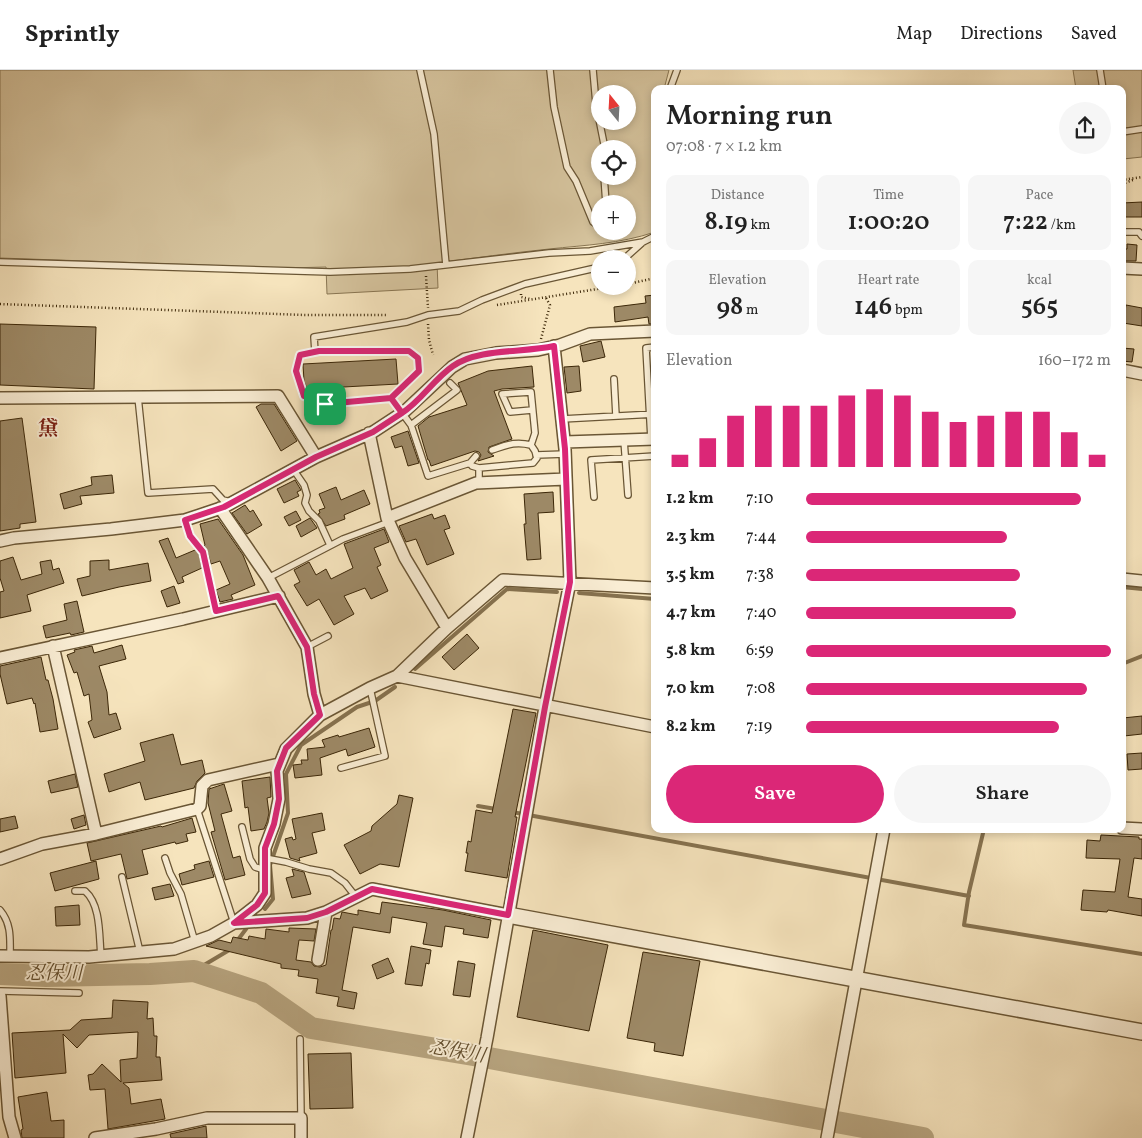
<!DOCTYPE html>
<meta charset="utf-8">
<style>
body{margin:0;font-family:Vollkorn,"Noto Serif JP",serif;background:#f6f6f6;color:#222;height:100vh;display:flex;flex-direction:column;font-size:19px;white-space:nowrap}
*{box-sizing:border-box;margin:0}
p{font-size:16px;color:#767676}
.icon{flex:none;width:28px;height:28px;fill:none;stroke:currentColor;stroke-width:2;stroke-linecap:round;stroke-linejoin:round}
.map{position:relative;flex:1;overflow:hidden}
.side{position:absolute;left:651px;top:15px;width:475px;height:748px;display:flex;flex-direction:column;background:#fff;border-radius:10px;box-shadow:0 2px 8px #0003}
.side>*{flex:none}
.needle{width:32px;rotate:342deg}
.tools{position:absolute;left:591px;top:15px;display:grid;gap:10px}
.tools a{display:grid;place-items:center;width:45px;height:45px;border-radius:50%;background:#fff;box-shadow:0 2px 8px #0003;font-size:25px}
.pin{position:absolute;display:grid;place-items:center;width:42px;height:42px;color:#fff;margin:-21px;border-radius:10px;box-shadow:0 2px 8px #0006}
.round{display:grid;place-items:center;flex:none;width:52px;height:52px;border-radius:26px;background:#f6f6f6}
.summary{display:flex;align-items:center;justify-content:space-between;height:85px;padding:0 15px}
h1{font-size:28px;font-weight:600;line-height:38px}
.figures{display:grid;grid-template-columns:repeat(3,1fr);gap:8px;height:85px;padding:5px 15px}
.figures div{display:grid;align-content:center;border-radius:10px;background:#f6f6f6;text-align:center}
.figures b{font-size:25px;font-weight:600}
.figures small{font-size:14px;font-weight:400}
.figures p{font-size:14px}
.chart{height:140px;padding:10px 15px}
.chart p{display:flex;justify-content:space-between}
.chart svg{width:100%;height:90px;margin-top:5px;stroke:#db2777;stroke-width:6}
.action{display:flex;gap:10px;margin-top:auto;padding:10px 15px}
.action a{flex:1;height:58px;border-radius:30px;background:#db2777;color:#fff;font-size:20px;font-weight:600;line-height:58px;text-align:center}
.action a+a{background:#f6f6f6;color:#222}
ul{padding:0 15px;list-style:none;font-size:16px}
li{display:grid;grid-template-columns:80px 60px 1fr;align-items:center;height:38px}
li i{height:12px;border-radius:6px;background:#db2777}
header{display:flex;align-items:center;gap:30px;box-sizing:border-box;height:70px;padding:0 25px;background:#fff;border-bottom:1px solid #e0e0e0}
header strong{font-size:24px}
nav{display:flex;gap:28px;margin-inline-start:auto;font-size:18px}
.map>svg:first-child{display:block}
.green{fill:#d6c49e;stroke:#897653;fill-rule:evenodd}
.lines{fill:none;stroke-linecap:round;stroke-linejoin:round}
.stream{stroke:#86724f;stroke-width:4}
.river{stroke:#b7a47f;stroke-width:22}
.building{fill:#9d8966;stroke:#3c2708}
.service-casing{stroke:#6a5635;stroke-width:8}
.minor-casing{stroke:#6a5635;stroke-width:14}
.tertiary-casing{stroke:#6a5635;stroke-width:18}
.path{stroke:#3c2708;stroke-width:2.5;stroke-dasharray:1 2.5;stroke-linecap:butt}
.service{stroke:#f9edd4;stroke-width:5.5}
.minor{stroke:#f9edd4;stroke-width:11}
.tertiary{stroke:#f9edd4;stroke-width:15}
.route-casing{stroke:#fff;stroke-width:10}
.route{stroke:#db2777;stroke-width:6}
.labels{text-anchor:middle;dominant-baseline:central;stroke-width:4;stroke-linejoin:round;paint-order:stroke}
.water-label{font-size:19px;font-style:italic;fill:#614c2c;stroke:#f9edd4}
.quarter-label{font-size:20px;font-weight:bold;fill:#7a1f14;stroke:#f9edd4}
</style>
<header>
<strong>Sprintly</strong>
<nav><a>Map</a><a>Directions</a><a>Saved</a></nav>
</header>
<div class="map">
<svg width="1142" height="1068" viewBox="0 0 1142 1068">
<rect width="100%" height="100%" fill="#f6e4bd"/>
<filter id="stains"><feTurbulence type="fractalNoise" baseFrequency=".004" numOctaves="4"/><feColorMatrix values="0 0 0 0 .2 0 0 0 0 .09 0 0 0 0 .02 0 0 0 .5 -.17"/></filter>
<radialGradient id="worn" r=".72"><stop offset=".6" stop-color="#630" stop-opacity="0"/><stop offset="1" stop-color="#630" stop-opacity=".3"/></radialGradient>
<path class="green" d="M0,0h669l-5,19h-9v143c-36,12 -69,13 -106,17 -38,4 -75,9 -112,14l1,25 -111,6 -1,-27 -39,1 -287,-10zM600,24h28v27h-28zM600,79h28v27h-28zM600,134h28v27h-28z
M1073,0h69v87l-19,2 -1,-70h-46z"/>
<g class="lines">
<path class="stream" d="M1122,517l20,2
M579,523l76,6
M1122,594l20,-8
M415,599l92,-80 50,3
M478,736l18,3
M512,742l457,84
M984,759l-15,63 -5,33 178,29
M265,839l8,-10 -3,-34 18,-52 -2,-39 15,-29 56,-38 18,-6 20,-14
M237,871l12,-16
M194,901l37,-22"/>
<path class="river" d="M0,904l46,2 104,-2 44,-3 67,22 50,35 162,27 450,83"/>
</g>
<path class="building" d="M1142,132v15h-20v-14z
M1127,174l10,1 -1,16h-14v-12h5z
M655,225v29h-6l-1,-7 -33,5 -1,-15 32,-4 -1,-7z
M1126,235l16,3v18l-19,-3z
M0,254l96,3 -2,62 -94,-4z
M601,271l4,16 -22,5 -3,-16z
M1122,278l12,1 -2,13 -10,-1z
M396,289l2,25 -91,5 -3,-8 -1,-17z
M532,296l2,21 -32,2 -8,2 18,48 -23,8 -1,5 6,4 -16,5 3,-6 -2,-3 -4,-1 -44,15 -2,-6h-1l-10,-34 11,-9 38,-12 -9,-22 30,-12z
M579,296l2,25 -14,2 -3,-26z
M261,334h13l23,37 -16,10 -25,-44z
M22,348l14,104 -16,2v4l-20,3v-110z
M408,361l11,32 -11,3 -6,-20 -7,2 -4,-11z
M112,405l2,18 -34,3 2,8 -18,5 -4,-15 32,-9 -1,-8z
M295,410l6,10 -4,2 2,4 -15,7 -7,-14z
M336,417l5,13 23,-10 6,14 -26,11 1,4 -19,7 -8,-12 2,-1 -1,-3 6,-2 -6,-14z
M553,422l1,20 -16,1 3,46 -14,1 -3,-36h2l-2,-30z
M245,435l5,7 3,-2 9,15 -15,9 -15,-21z
M296,441l5,9 -12,6 -5,-9z
M432,444l2,5 11,-4 5,13 -6,2 10,24 -27,11 -11,-26 -10,3 -7,-16z
M310,448l7,10 -16,9 -5,-11z
M218,449l25,36 12,30 -24,10 2,4 -13,3 -4,-12 14,-6 -10,-23 -9,3 -4,-13 -3,-5 1,-1 -5,-21z
M384,459l5,13 -15,6 7,17 -4,2 11,24 -17,8 -6,-11 -21,8 10,18 -20,11 -15,-26 -12,7 -13,-21 6,-3 -6,-12 15,-8 7,13 10,-6 5,10 22,-11 -9,-24z
M168,468l8,20 19,-8 4,4 3,14 -20,9 2,5 -6,2 -19,-43z
M13,487l8,23 21,-6 -2,-12 11,-2 2,10 6,-2 5,15 -37,12 4,16 -31,7v-26l4,-1 -4,-13v-17z
M109,490v10l39,-7 3,18 -32,6 -37,9 -5,-17 13,-3v-15z
M174,516l6,17 -13,4 -6,-16z
M77,531l7,31 -13,3 -1,-2 -24,5 -3,-12 24,-6 -3,-16z
M467,564l12,14 -25,22 -12,-13z
M122,575l4,14 -27,7 8,26 2,23 7,-2 5,16 -27,9 -6,-16 4,-2 -3,-26 -5,2 -7,-24 -3,1 -7,-18 8,-3 -1,-2 18,-4 2,7z
M41,587l5,23h2l5,19 5,30 -18,3 -5,-29 -1,1 -2,-6 -25,6 -7,-30v-8z
M513,639l23,4 -21,104h2l-10,61 -42,-7 3,-18h-2l2,-12 3,1 5,-32 16,3z
M1142,646v18l-18,2 -1,-18z
M369,658l6,19 -27,9 -2,-7 -26,9 2,17 -27,3 -2,-13 9,-1 -1,-4h7l-1,-11 18,-2 -3,-7 16,-5 1,2z
M173,664l8,31 21,-5 3,13 -8,8 -3,7 -49,12 -5,-18 -31,10 -5,-18 41,-13 -5,-18z
M1142,683v16l-14,1 -1,-16z
M75,704l3,13 -27,6 -3,-12z
M270,707l1,20 -4,1 2,15 -2,9 -3,7 -13,2 -3,-24 -3,1 -3,-27z
M224,714l8,27 -11,3 12,44 7,-2 5,19 -20,5 -14,-48 4,-1 -7,-28 1,-14z
M399,725l14,3 -14,69 -19,-3 -20,10 -16,-29 27,-14 1,-5 25,-22z
M322,743l3,17 -13,3 5,20 -18,5 1,3 -10,-3 -5,-19 7,-2 1,3 3,-1 -4,-20z
M84,745l2,10 -12,4 -3,-10z
M15,746l3,12 -18,4v-13z
M192,748l4,14 -10,2 2,7 -12,3 -1,-2 -33,8 6,24 -21,5 -6,-25 -30,7 -4,-18 74,-17 1,1z
M1101,765l38,2v2h3v20l-8,-1 -6,39 14,2v17l-34,-6 -1,2 -26,-2 2,-20 32,2 5,-33 -34,-1 1,-18 13,1z
M96,791l3,18 -44,12 -5,-18z
M209,791l5,16 -32,8 -3,-11 16,-5 -1,-4z
M292,799l12,3 7,22 -19,4 -6,-20 8,-2z
M170,814l4,12 -19,4 -3,-12z
M382,832l61,8 48,10 -3,18 -25,-4 1,-5 -19,-3 -3,21 -19,-3 4,-21 -35,-6 -2,16 -37,-6 -11,63 15,3 -3,16 -17,-3 2,-9 -23,-4 2,-14 -20,-3 1,-6 -18,-2v-4l-75,-18 13,-6 12,3 2,-6 15,3 1,-4 16,3 1,-10 23,3v-4l27,1 -2,12 -15,-1 -3,20 15,2 3,4 6,1 6,-2 5,-35h1l2,-12 6,1 2,-7 16,3v-5l22,4z
M79,835l1,20 -24,1 -1,-19z
M533,860l75,15 -19,86 -72,-14z
M411,876l20,4 -2,14 -3,-1 -4,23 -17,-2z
M643,882l57,9 -17,95 -29,-5 1,-8 -28,-5z
M388,888l6,14 -17,7 -5,-14z
M458,891l17,3 -5,33 -17,-2z
M113,930l35,2 -1,17 6,-1 1,18h3l-1,21h4l2,23 -39,3 6,5 2,16 30,-5 4,20 -57,10 -3,-40 -15,1 -2,-15 5,-1 9,-10 19,18 -1,-22 17,-2 1,-26 -49,3 -12,13 -14,-14 3,39 -51,5 -3,-45 58,-3 11,-10 31,-2z
M351,983l2,55 -43,1 -2,-55z
M47,1022l4,29 13,-1v18h-42l-1,-8 2,-1 -5,-32z
M206,1056l1,12h-36l-1,-4z"/>
<g class="lines">
<g class="service-casing">
<path id="service" d="M420,0l14,64 12,131
M550,0l4,37 13,60 9,14 17,41 7,5
M593,0l3,34 9,45
M1100,0l3,19
M670,19l7,-19
M1122,62l20,-3
M604,106l2,28
M1122,162h17l3,4
M624,189l19,-17 12,-6
M0,192l330,10 80,-3 139,-16 41,-2 53,-9
M315,282l-1,-15 93,-15 21,-7 31,-4 23,-11 43,-16 75,-17
M614,309l2,37
M138,327l10,96 65,-4 10,11 8,2
M391,328l-66,6 -21,-8 -8,-25 4,-16 19,-4h90l9,7 1,13 -28,27 20,27 17,51 42,-13
M562,349l93,-5
M411,355l46,-35 -7,-7
M651,369l-5,-91 9,-1
M624,370l4,55
M531,375l4,-12 -4,-41 -29,2 8,18 22,-2
M536,385l30,-1
M476,386l-6,7 2,3 7,2
M293,399l11,16 3,10 -2,8 4,8 10,10 11,24
M479,413v-15l54,-5 4,-5 -2,-7 -4,-6c-16,-4 -24,0 -39,5
M594,427l-3,-37 64,-4
M185,450l5,17 13,15 13,59
M268,508l75,-39 46,-17
M307,577l21,-11
M341,698l44,-12 -15,-68
M197,739l37,114
M242,757l8,32 5,8 10,3
M165,788l5,15 11,21 14,48
M265,788l21,4 23,7 22,4 14,10 11,14
M122,807l18,75
M75,821h10c16,14 14,44 16,65
M0,840c12,14 10,30 10,47
M0,921l79,2
M300,969l1,79"/>
</g>
<g class="minor-casing">
<path id="minor" d="M1122,198l20,1
M1122,300l20,4
M0,328l278,-2 38,61
M369,363l18,85 18,40 42,70
M565,372l90,-3
M220,438l48,70 39,69 7,47 6,21
M387,448l89,-35 90,-4
M0,471l14,-3 97,-9 74,-9 39,-13 92,-50 57,-25 32,-21 47,-44 13,-8 31,-6 42,-3 22,-5 30,-11 65,-3
M1122,509l20,2
M53,576l43,188
M0,588l183,-39 96,-23
M397,606l258,51
M1122,758l20,1
M0,789l42,-15 54,-10 101,-25 3,-3 2,-20 6,-6 71,-16
M234,853l73,-5 19,-6 46,-23 136,26
M0,886l89,1 85,-8 37,-13 23,-13 23,-18 8,-12v-45l9,-24 5,-25 -2,-28 9,-22 34,-34 50,-27 27,-12 50,-48 56,-48 152,8
M318,890l8,-48
M0,926l9,121 6,21
M95,1068l61,-9 51,-11h94v20
M467,1068l20,-100 58,-331 25,-125 -5,-133 -11,-103
M827,1068l57,-309"/>
</g>
<g class="tertiary-casing">
<path id="tertiary" d="M508,845l634,117"/>
</g>
<path class="path" d="M1122,110l20,-3
M1122,114l11,-4
M426,206l2,32
M628,214l27,-6
M521,224v3l9,2
M0,234l305,11h83
M497,235l119,-19
M428,254l1,16 4,15
M541,269l9,-34 -4,-7"/>
<use href="#service" class="service"/>
<use href="#minor" class="minor"/>
<use href="#tertiary" class="tertiary"/>
</g>
<g class="lines">
<g class="route-casing">
<path id="route" d="M325,334l66,-6 11,15 -29,19 -57,25 -92,50 -39,13 5,16 13,16 13,59 62,-15 29,51 7,47 6,21 -34,33 -9,23 2,28 -5,25 -9,24v45l-8,12 -23,18 73,-5 19,-6 46,-23 136,26 37,-208 25,-125 -5,-133 -11,-103c-31,7 -75,2 -101,20 -19,13 -32,35 -51,47l-11,-15 28,-27 -1,-13 -9,-7h-90l-19,4 -4,16 8,25 21,8"/>
</g>
<use href="#route" class="route"/>
</g>
<g class="labels">
<g class="water-label">
<text x="54" y="904">忍保川</text>
<text transform="translate(457 982) rotate(10)">忍保川</text>
</g>
<g class="quarter-label">
<text x="48" y="360">黛</text>
</g>
</g>
<rect width="100%" height="100%" filter="url(#stains)"/>
<rect width="100%" height="100%" fill="url(#worn)"/>
</svg>
<div class="tools">
<a><svg class="needle" viewBox="-14 -14 28 28"><path d="M0-13l5 13h-10z" fill="#e53935"/><path d="M0 13l5-13h-10z" fill="#767676"/></svg></a>
<a><svg class="icon" aria-label="locate" viewBox="0 0 24 24"><circle cx="12" cy="12" r="6"/><path d="M12 2v4M12 18v4M2 12h4M18 12h4"/></svg></a>
<a>+</a>
<a>−</a>
</div>
<div class="pin" style="left:325px;top:334px;background:#1e9e55"><svg class="icon" aria-label="arrive" viewBox="0 0 24 24"><path d="M6 21V4h12l-3 4 3 4H6"/></svg></div>
<section class="side">
<div class="summary"><div><h1>Morning run</h1><p>07:08 · 7 × 1.2 km</p></div><a class="round"><svg class="icon" aria-label="share" viewBox="0 0 24 24"><path d="M12 15V3M7 8l5-5 5 5M5 13v7h14v-7"/></svg></a></div>
<div class="figures">
<div><p>Distance</p><b>8.19<small> km</small></b></div>
<div><p>Time</p><b>1:00:20</b></div>
<div><p>Pace</p><b>7:22<small> /km</small></b></div>
</div>
<div class="figures">
<div><p>Elevation</p><b>98<small> m</small></b></div>
<div><p>Heart rate</p><b>146<small> bpm</small></b></div>
<div><p>kcal</p><b>565</b></div>
</div>
<div class="chart"><p><span>Elevation</span>160–172 m</p>
<svg viewBox="0 0 160 44" preserveAspectRatio="none"><path d="M5 44V38M15 44V30M25 44V19M35 44V14M45 44V14M55 44V14M65 44V9M75 44V6M85 44V9M95 44V17M105 44V22M115 44V19M125 44V17M135 44V17M145 44V27M155 44V38"/></svg>
</div>
<ul>
<li><b>1.2 km</b>7:10<i style="width:90%"></i></li>
<li><b>2.3 km</b>7:44<i style="width:66%"></i></li>
<li><b>3.5 km</b>7:38<i style="width:70%"></i></li>
<li><b>4.7 km</b>7:40<i style="width:69%"></i></li>
<li><b>5.8 km</b>6:59<i style="width:100%"></i></li>
<li><b>7.0 km</b>7:08<i style="width:92%"></i></li>
<li><b>8.2 km</b>7:19<i style="width:83%"></i></li>
</ul>
<div class="action"><a>Save</a><a>Share</a></div>
</section>
</div>
